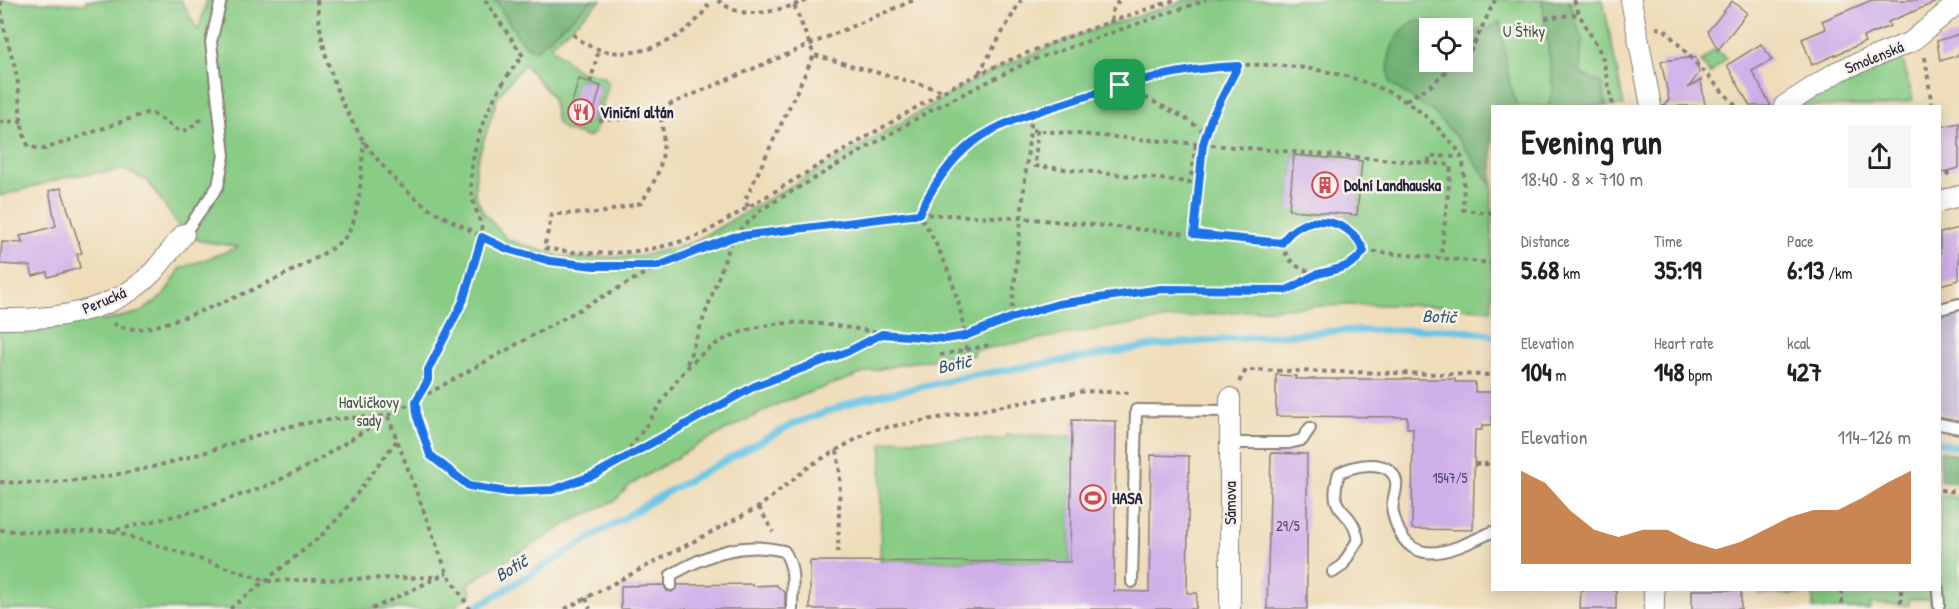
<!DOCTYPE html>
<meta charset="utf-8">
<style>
body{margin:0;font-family:"Patrick Hand",sans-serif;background:#f6f6f6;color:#202124;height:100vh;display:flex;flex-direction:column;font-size:22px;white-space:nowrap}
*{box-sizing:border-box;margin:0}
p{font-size:20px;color:#757577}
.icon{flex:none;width:33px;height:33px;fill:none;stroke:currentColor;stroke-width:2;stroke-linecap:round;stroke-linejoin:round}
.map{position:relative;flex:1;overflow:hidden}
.drawer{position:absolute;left:1491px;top:105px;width:450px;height:486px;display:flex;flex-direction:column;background:#fff;border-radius:0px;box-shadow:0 3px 15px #0003}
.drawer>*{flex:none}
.buttons{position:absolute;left:1419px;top:18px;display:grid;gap:12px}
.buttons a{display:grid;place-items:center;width:54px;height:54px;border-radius:0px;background:#fff;box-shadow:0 3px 15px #0003;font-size:30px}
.pin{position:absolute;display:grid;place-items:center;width:51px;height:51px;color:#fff;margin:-26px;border-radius:12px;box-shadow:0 3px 9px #0006}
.round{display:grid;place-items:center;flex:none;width:63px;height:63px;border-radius:0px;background:#f6f6f6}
.overview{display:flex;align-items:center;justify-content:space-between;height:102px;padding:0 30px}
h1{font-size:33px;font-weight:800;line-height:45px}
.stats{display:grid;grid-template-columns:repeat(3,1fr);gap:9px;height:102px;padding:6px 30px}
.stats div{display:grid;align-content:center}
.stats b{font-size:26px;font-weight:800}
.stats small{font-size:16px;font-weight:400}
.stats p{font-size:16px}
.chart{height:168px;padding:12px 30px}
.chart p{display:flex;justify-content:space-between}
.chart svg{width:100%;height:108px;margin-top:6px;fill:#b45309;opacity:.7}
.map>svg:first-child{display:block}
.industrial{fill:#c8bfd8}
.green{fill:#88cc85;stroke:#557760;stroke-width:1.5;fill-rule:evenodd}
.forest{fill:#6eb072;stroke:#486956;stroke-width:1.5}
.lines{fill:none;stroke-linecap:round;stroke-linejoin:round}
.stream{stroke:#67c4e5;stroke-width:7}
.building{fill:#d0b0e9}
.lane-casing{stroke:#88807a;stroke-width:14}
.street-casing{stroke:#88807a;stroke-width:22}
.path{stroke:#88807a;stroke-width:4;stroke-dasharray:4.5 4.5;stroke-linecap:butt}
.lane{stroke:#fff;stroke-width:10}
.street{stroke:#fff;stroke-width:20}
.route-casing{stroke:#fff;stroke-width:12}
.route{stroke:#1a73e8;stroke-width:8}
.labels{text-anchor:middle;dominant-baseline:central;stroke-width:5;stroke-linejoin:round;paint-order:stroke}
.number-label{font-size:14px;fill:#4e4666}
.park-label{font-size:16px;fill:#415551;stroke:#f7f3e8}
.street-label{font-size:16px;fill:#22223b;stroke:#f7f3e8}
.poi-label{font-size:16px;font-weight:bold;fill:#22223b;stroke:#f7f3e8;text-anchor:start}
.water-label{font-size:18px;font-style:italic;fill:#37536e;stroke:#f7f3e8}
</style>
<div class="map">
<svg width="1959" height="609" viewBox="0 0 1959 609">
<rect width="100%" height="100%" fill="#f7f3e8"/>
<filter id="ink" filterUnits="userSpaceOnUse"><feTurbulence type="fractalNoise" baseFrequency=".0167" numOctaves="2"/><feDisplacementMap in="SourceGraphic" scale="12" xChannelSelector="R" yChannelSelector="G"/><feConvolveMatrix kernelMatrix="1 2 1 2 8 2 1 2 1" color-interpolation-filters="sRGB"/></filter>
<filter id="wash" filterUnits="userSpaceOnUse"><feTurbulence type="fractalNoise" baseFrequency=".008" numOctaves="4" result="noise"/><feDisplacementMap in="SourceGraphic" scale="24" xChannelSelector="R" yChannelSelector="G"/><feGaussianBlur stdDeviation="1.35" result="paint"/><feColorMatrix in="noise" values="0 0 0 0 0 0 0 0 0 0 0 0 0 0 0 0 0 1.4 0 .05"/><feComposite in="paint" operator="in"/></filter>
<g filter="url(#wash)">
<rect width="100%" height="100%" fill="#efddba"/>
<path class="industrial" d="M1959,312v105l-19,-3v-97z"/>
<path class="green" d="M86,0h95l17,31 9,-31h394l-51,46 31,27 3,-2 19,6 6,6 -15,51 -7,3 -22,-7 -8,-7 -5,-26 -28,-33 -26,32 -22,68 -1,30 8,18 25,28 51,16 22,2 60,-2 51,-13 297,-171 93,-38 104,-34h417l21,106h-132v204c-174,-17 -348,9 -519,41v4l-66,8 -40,9 -87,31 -79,40 -71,42 -14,15 -46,22 -103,62 5,10 -15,10 -1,5h-456v-281l57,-1 31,-10 16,4 37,-9 23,-17 17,-27 58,-21 -38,-6 -17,-7 -36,-53 -23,-11 -55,6 -70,20v-195l86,3zM1430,28h32v34h-32zM579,79l22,7 -9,35 -2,1zM1294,155l68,6 -5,54 -68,-6z
M1714,50l13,8 -17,16 -9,-12z
M1903,60l10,40 -28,6h-90l40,-25z
M1006,435l66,1 -2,126 -190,-2 2,-116 13,-4 110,-1z
M1940,495l19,3v105l-3,2h-26v-6h-21v6l-39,-1v5h-57v-15h-55v-4h182z"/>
<path class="forest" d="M495,0h98l-57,50 -13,-6z
M1542,0h27l13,40 -2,33 22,11 4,22h-58l5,-18z
M1415,21h12l25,7h-22v34h32l1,-30 25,-3 12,-8 10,64 8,21h-26v79l-33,-45 -24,-26 -45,-31c-5,-26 2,-48 25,-62z
M1940,451l19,4v28l-19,-3z"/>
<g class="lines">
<path class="stream" d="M1940,443l19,4
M473,609l194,-117 126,-68 67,-24 110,-24 187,-31 178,-14 116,-2 41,6"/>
</g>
<g id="blocks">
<path class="building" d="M1872,0h69l-53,22 2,4 -27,11 2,5 -53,23 -10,-26 24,-10 -4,-8z
M1732,1l15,12 -29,37 -10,-19z
M1959,34v21l-19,6 -3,-20z
M1761,44l11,16 -20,11 19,35h-21l-23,-41z
M1696,57l3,16 -11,15 13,-8 4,26h-42l6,-6 -8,-39z
M579,79l22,7 -10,36 -23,-6z
M1959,123v45l-19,5v-46z
M1294,155l68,6 -5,54 -68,-5z
M61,188l21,65 -5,1 3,14 -32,9 -1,-5 -14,4 -3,-10 -30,-2 2,-22 21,1 -3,-7 36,-10 -7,-35z
M1959,228v52l-19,5v-52z
M1276,375l20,1 -1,3h160v3h20v10h17v33h-10v5h-7l-2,100 -61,-1 1,-101h-6v-11l-131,-1z
M1072,420l44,1 -2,170 35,1 2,-137 38,1 -2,137h10l-1,16h-386v-48l260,1z
M1271,453l36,1v155h-40z
M752,584v2l24,-1 9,8v16h-164v-23l43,-1 3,6 5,1 6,-7z
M1581,590h35v19h-36z
M1692,590h49v19h-49z"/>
</g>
</g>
<g filter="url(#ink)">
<use href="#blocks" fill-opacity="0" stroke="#88807a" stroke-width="1.5"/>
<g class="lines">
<g class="lane-casing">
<path id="lane" d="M184,234l34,-48 6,-31 -13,-113 10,-42
M1940,309l19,-5
M1940,424l19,4
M1231,443h58l13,-3 8,-12
M1333,572l9,-6 16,-26c-6,-36 -32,-22 -19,-67 14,-8 51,-16 57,8 2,10 -6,21 -3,32 14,62 60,37 99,19
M1132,582l4,-172 94,1
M671,585v-10c37,-21 70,-34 113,-24 12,17 8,37 8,58
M1938,590l1,15"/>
</g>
<g class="street-casing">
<path id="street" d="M1631,0l20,106
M1784,106l54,-35 73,-29 48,-40
M1940,201l19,-5
M0,319c53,1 113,-6 152,-46 11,-12 21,-26 32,-39
M1654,590v19
M1230,609v-211"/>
</g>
<path class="path" d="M317,0c5,81 45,162 113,209 11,7 24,13 36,19 27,15 54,28 84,33 34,7 70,5 105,5
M485,0l38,56c-29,32 -58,94 -51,139 2,14 12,29 10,44 -7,47 -33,89 -55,131 1,16 -9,20 -11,33 -4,31 26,70 53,83 5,2 14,2 20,3 20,3 42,5 62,2 17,-3 59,-20 70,-33 47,-52 56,-110 134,-130 62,-17 127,13 190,11 35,-2 78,-28 114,-35 33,-7 69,-13 103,-15 41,-3 83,2 124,0l13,-3 21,-13
M718,0c22,20 50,13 76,5l20,50 130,36
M1574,0l5,14 23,41 11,51
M1,1c0,29 11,49 16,77 4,21 1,49 12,69l16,2 101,-36 8,1 25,17 9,-1 16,-13
M794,5l15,-5
M1545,18l34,-4
M1112,21l-1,-8 8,-13
M1656,28l8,1 72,77
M573,34c40,39 115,12 138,-34
M1462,57l10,-9 23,-48
M1925,57l7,49
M979,73l42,-73
M590,83l9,-34
M1121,85l62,32 23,16
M1406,100l24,-14 27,-24
M659,109c9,40 5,60 -18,94l-41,10 -48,1 -8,34c55,10 106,6 159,-14l241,-143c74,-38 152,-65 231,-91
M1032,114l-2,16 421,35 -10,93
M599,120l26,-1 34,-10 255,-109
M0,122l22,-1
M1037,130l-2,36 155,16 6,-39
M1429,162v-6l33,1
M1947,171l2,8
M748,207l-3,-7 69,-145
M1322,221c21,3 34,10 42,30 -21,28 -73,32 -82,-8 10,-17 21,-21 40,-22z
M1194,234l9,-90 8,-25 27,-53
M1364,251l128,12
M1011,317l19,-187
M113,323c7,5 17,6 26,6 33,-1 190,-68 208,-94 14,-20 14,-69 17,-94
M966,350c-2,-46 -22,-97 -47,-136 16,-35 43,-66 77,-87 20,-12 49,-18 72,-25 35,-11 69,-24 105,-30 87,-16 211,-10 271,63 5,6 14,13 17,21 5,9 2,42 2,54l29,3
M940,355l50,-10
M687,364l46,-127 29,-28 171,-100 97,-48 176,-61
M1239,382l7,-12 246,5
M837,450l3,24 -2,78
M621,460l134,-74 92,-34 34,-17
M1475,464h17
M0,482c68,4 135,-8 199,-28 27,-8 53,-18 79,-25 36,-9 73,-12 110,-13l59,157 23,36
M1940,490l19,2
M759,507l14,25
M0,530l45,3 67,-2 84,-20 75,-27 39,-19 81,-51 267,-148 75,-29 186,-23 103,4 260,25
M113,531l155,50 170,-4
M1842,590v18
M586,598l4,11
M1901,603v-13
M230,609l91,-73 20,-21 56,-75
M372,609l75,-36
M565,609l194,-102 52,-42 61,-35 213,-39 47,2"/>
<use href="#lane" class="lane"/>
<use href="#street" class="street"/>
</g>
</g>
<g class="lines" filter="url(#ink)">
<g class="route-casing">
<path id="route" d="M1238,66l-27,53 -8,25 -9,90 88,9c20,-33 68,-27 82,8 -13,17 -23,17 -42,22 -13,2 -22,13 -36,17l-125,-1 -103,15 -47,14 -46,18 -19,3 -64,-5 -35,18 -92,34 -161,89 -42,15 -44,2 -39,-6 -39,-31 -13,-38 -1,-16 12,-21v-10l35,-69 19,-64 25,12 43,12 44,5h64l75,-29 186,-23c12,-25 31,-54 54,-72 28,-20 60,-29 92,-39 58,-19 112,-35 173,-37z"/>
</g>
<use href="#route" class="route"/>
</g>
<defs>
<g id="restaurant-ring" transform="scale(1.35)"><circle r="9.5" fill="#f7f3e8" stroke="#d1495b" stroke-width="1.5"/><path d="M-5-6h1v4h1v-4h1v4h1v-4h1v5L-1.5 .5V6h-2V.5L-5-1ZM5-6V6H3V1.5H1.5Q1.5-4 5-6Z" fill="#d1495b"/></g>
<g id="building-ring" transform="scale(1.35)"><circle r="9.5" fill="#f7f3e8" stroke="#d1495b" stroke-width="1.5"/><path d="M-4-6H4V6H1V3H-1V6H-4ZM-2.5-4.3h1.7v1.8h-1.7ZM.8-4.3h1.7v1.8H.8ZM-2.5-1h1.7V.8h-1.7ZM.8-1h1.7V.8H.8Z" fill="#d1495b"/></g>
<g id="stadium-ring" transform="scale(1.35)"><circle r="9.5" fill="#f7f3e8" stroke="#d1495b" stroke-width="1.5"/><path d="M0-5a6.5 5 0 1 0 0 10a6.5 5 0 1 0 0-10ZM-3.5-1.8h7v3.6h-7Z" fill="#d1495b"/></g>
</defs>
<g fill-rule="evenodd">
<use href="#restaurant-ring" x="581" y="112"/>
<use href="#building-ring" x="1325" y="185"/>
<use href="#stadium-ring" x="1093" y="498"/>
</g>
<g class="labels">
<g class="number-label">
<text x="1450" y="477">1547/5</text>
<text x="1288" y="525">29/5</text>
</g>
<g class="park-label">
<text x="1524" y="31">U Štiky</text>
<text x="369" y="402">Havlíčkovy<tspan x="369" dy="18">sady</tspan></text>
</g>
<g class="street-label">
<text transform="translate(1874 57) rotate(-22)">Smolenská</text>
<text transform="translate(104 300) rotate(-23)">Perucká</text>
<text transform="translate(1230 503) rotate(-90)">Sámova</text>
</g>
<g class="poi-label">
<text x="600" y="112">Viniční altán</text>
<text x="1344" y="185">Dolní Landhauska</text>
<text x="1112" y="498">HASA</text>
</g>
<g class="water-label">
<text transform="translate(1439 316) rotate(2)">Botič</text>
<text transform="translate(954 364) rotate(-12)">Botič</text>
<text transform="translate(511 568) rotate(-31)">Botič</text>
</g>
</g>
</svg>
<div class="buttons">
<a><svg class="icon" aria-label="locate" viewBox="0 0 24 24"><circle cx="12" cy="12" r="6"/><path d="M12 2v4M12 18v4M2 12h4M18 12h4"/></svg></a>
</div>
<div class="pin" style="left:1120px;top:85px;background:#1e9e55"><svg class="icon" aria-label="arrive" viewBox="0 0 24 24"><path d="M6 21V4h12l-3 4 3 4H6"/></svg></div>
<section class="drawer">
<div class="overview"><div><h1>Evening run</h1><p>18:40 · 8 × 710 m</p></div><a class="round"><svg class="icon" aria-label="share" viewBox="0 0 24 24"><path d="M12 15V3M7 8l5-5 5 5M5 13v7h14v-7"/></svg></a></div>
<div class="stats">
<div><p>Distance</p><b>5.68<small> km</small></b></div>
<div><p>Time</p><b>35:19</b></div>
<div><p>Pace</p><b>6:13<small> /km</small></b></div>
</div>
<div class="stats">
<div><p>Elevation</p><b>104<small> m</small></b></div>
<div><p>Heart rate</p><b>148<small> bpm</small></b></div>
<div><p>kcal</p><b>427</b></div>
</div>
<div class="chart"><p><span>Elevation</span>114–126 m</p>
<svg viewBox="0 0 160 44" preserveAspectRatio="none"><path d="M0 44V6L10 11L20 22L30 30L40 33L50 30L60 30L70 35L80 38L90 35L100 30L110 25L120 22L130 22L140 17L150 11L160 6V44z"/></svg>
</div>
</section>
</div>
